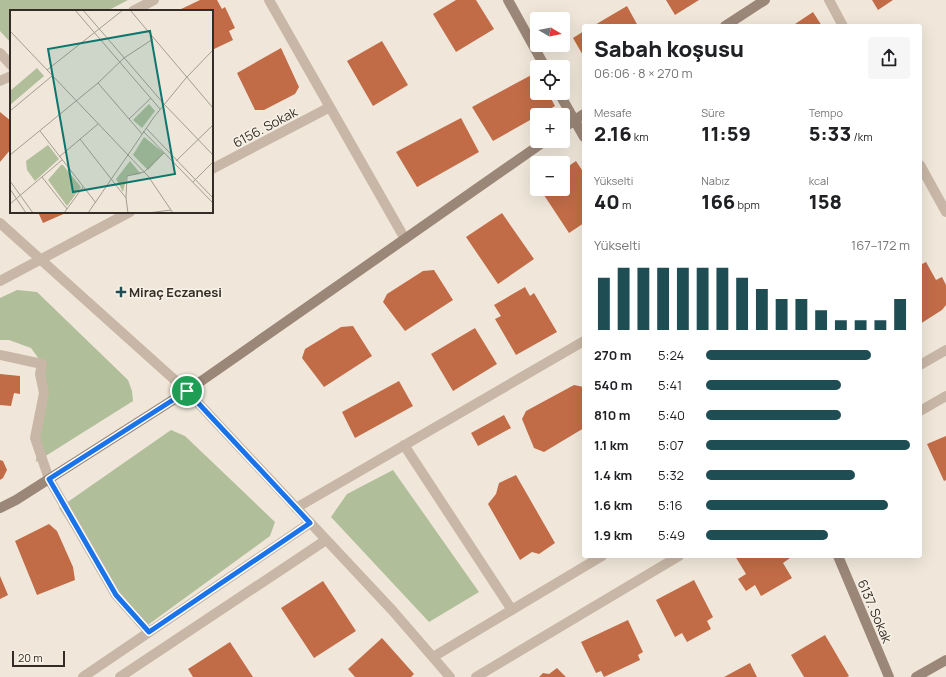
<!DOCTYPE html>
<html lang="tr">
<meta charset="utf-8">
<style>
body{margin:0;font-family:Manrope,sans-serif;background:#f6f6f6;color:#202124;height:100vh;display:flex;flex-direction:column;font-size:15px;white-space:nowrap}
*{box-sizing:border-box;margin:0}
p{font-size:13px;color:#757577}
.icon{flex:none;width:22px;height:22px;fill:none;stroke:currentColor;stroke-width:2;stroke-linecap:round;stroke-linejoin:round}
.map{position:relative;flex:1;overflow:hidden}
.sheet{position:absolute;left:582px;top:24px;width:340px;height:534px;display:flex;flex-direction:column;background:#fff;border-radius:4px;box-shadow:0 4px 16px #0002}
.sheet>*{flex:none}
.needle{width:26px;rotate:100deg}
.buttons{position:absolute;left:530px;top:12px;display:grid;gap:8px}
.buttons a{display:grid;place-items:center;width:40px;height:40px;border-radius:4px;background:#fff;box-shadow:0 4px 16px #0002;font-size:20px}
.scale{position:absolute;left:12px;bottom:10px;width:53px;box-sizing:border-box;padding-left:4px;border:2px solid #342c27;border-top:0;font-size:11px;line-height:14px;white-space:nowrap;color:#342c27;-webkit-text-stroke:3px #f8f1e6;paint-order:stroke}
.pin{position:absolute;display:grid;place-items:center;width:34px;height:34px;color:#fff;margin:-17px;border:2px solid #fff;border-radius:50%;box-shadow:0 1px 4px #0007}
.round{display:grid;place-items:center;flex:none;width:42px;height:42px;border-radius:4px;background:#f6f6f6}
.head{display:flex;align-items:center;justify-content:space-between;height:68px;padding:0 12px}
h1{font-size:22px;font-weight:800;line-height:30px}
.metrics{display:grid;grid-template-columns:repeat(3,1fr);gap:6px;height:68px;padding:4px 12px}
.metrics div{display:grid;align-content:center}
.metrics b{font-size:20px;font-weight:800}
.metrics small{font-size:11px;font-weight:400}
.metrics p{font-size:11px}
.chart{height:112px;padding:8px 12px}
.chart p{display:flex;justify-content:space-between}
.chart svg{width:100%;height:72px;margin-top:4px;stroke:#1e4d54;stroke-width:6}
ul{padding:0 12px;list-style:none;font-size:13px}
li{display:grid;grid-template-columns:64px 48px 1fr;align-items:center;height:30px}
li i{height:10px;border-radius:5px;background:#1e4d54}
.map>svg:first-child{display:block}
.green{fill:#b0be9a}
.building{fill:#c16c47}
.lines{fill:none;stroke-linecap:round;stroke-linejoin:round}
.street{stroke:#c8b7a6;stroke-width:10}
.secondary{stroke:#9b8778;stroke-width:10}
.route-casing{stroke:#fff;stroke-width:8}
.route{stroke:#1a73e8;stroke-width:5}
.poi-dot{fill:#1e4d54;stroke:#f8f1e6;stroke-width:1.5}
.labels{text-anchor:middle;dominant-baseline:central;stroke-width:3;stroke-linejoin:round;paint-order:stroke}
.street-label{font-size:13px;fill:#342c27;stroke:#f8f1e6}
.poi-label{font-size:13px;font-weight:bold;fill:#342c27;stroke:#f8f1e6;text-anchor:start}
.inset-road{fill:none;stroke:#a59c92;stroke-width:1}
.view{fill:#0f766e;fill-opacity:0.15;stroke:#0f766e;stroke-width:2}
.inset-edge{fill:none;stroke:#342c27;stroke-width:2}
</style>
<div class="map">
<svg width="946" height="677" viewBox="0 0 946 677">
<rect width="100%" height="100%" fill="#f0e7da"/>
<path class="green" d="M0,0h128l-21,11h-96v32l-11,-12z
M17,290l20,2 91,88 4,11 1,10 -97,61 8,-96 -13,-18 -22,-8h-9v-42z
M171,430l14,6 90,86 -5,14 -125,91 -17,-12 -69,-107z
M393,470l86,122 -50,30 -98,-105 16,-23z"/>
<path class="building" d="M200,0h17l5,9 3,-2 10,21 -6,3 4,9 -21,10v-39h-35z
M456,0h20l18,29 -38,23 -23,-38z
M666,0h33l-24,15z
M872,0h21l-15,10z
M627,6l11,20h-45z
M813,12l9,14h-30z
M584,31v26l-11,-19z
M382,41l26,44 -35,21 -26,-45z
M281,48l18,39 -4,7 -31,16h-9l-18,-37z
M537,72v21h11l7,13 -62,35 -21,-34z
M0,112l11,9v28l-11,13z
M461,118l18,34 -62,35 -21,-35z
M576,161l8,12v50l-15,10 -29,-44h23v-19z
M38,212h30l-25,11z
M502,213l32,46 -36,25 -32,-47z
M926,262l10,18 6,-3 4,8v20l-4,5 -22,14v-59z
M434,270l19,30 -48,31 -22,-29 4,-8 36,-23z
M525,287l5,9 4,-3 23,39 -41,23 -21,-36 6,-3 -7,-11z
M353,326l19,30 -48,31 -22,-29 3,-9 36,-22z
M475,328l22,36 -44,27 -22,-37z
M0,374l20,2v18l-6,-1 -3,13 -11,-1z
M399,381l14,25 -58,32 -13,-26z
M574,385l10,2v41l-40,24 -10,-4 -12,-29 4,-8z
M504,415l7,13 -33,18 -7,-13z
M946,436v44l-2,1 -17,-37z
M0,460l3,1 4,9 -4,8 -3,2z
M516,475l39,68 -16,11 -7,-2 -12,8 -32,-56 8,-10 3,-11z
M49,524l8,7 16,36 2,13 -38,15 -22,-54z
M735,556h54l1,2 -7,5 9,15 -31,18 -6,-11 -9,6 -8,-12 8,-5z
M0,576l8,19 -8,4z
M694,580l19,37 -6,4 4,8 -24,13 -5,-9 -7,4 -19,-37z
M323,581l33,50 -42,27 -33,-50z
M628,620l15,32 -5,3 2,5 -36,17 -3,-6 -5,2 -15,-31z
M825,635l24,41 -2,1h-43l-13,-22z
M382,638l32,36 -3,3h-56l-7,-8z
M230,642l23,35h-60l-5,-8z
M750,663l7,14h-33z
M557,668l9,9h-27l4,-4 6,1z"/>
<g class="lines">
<path class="street" d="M269,0l136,239
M829,0l14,26
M133,11l21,-11
M0,53l11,12
M0,81l11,-5
M920,165l26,47
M212,169l118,-62
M0,223l187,168 205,219 58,67
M0,281l130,-69
M0,355l42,9 -2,10 4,19 -9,45 14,41 67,116 33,37
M920,365l26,-15
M920,411l26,-15
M404,445l108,165
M296,508l288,-167
M433,657l169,-101
M83,677l227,-154
M120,677l206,-137
M476,677l203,-121"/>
<path class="secondary" d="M508,0l37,67
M725,26l40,-26
M559,93l25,44
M563,128l21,-14
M0,508l16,-8 171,-109 358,-250
M838,556l51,121
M916,677l30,-17"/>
</g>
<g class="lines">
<g class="route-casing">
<path id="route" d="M187,391l123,132 -161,109 -33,-37 -67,-116z"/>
</g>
<use href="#route" class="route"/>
</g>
<path class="poi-dot" d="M119 286h4v4h4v4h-4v4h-4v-4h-4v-4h4z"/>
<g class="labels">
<g class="street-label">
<text transform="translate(265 127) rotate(-28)">6156. Sokak</text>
<text transform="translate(875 611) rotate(67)">6137. Sokak</text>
</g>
<g class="poi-label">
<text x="129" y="292">Miraç Eczanesi</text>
</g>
</g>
<g transform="translate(10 10)">
<rect width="203" height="203" fill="#f0e7da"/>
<path d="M27,58l7,8 -34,29v-14zM139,94l6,7 -13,17 -9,-8zM134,127l20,16 -16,17 -15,-15zM38,135l11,14 -24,22 -8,-11 -1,-9zM120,151l11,13 -14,2 -4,16 -7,-13zM51,155h2l18,22 -14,19 -19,-26z" fill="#b0be9a"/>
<path class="inset-road" d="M65,0l85,99M73,0l81,94 49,51M120,0l83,98M0,21l138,145 25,37M37,60l76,-60M88,73l44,51M0,101l42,-35M119,109l22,-21M136,118l67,70M30,121l56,72M133,121l70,72M70,129l46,59 2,15M0,145l88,-72 26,-25 29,-19M49,147l39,-33M166,151l37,-36M32,167l25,32M0,171l23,32M183,172l20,-20M0,179l16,24M116,188l1,-22 17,-4 20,-19M0,194l52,-44M54,203l19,-26M78,203l66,-96 32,-39 27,-28M138,203l23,-3"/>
<path class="view" d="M140,21l25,143 -102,18 -25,-143z"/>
<rect width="203" height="203" class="inset-edge"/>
</g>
</svg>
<div class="buttons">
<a><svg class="needle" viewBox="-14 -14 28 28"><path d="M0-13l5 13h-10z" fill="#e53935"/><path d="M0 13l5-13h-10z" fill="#757577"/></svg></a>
<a><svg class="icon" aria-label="locate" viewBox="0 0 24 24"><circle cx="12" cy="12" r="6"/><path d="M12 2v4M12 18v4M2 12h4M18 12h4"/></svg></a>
<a>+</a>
<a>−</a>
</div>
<div class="scale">20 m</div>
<div class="pin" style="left:187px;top:391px;background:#1e9e55"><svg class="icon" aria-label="arrive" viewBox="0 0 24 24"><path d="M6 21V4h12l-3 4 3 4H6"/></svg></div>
<section class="sheet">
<div class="head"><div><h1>Sabah koşusu</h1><p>06:06 · 8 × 270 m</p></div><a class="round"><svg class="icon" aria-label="share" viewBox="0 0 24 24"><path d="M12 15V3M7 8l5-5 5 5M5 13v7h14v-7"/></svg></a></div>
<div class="metrics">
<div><p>Mesafe</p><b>2.16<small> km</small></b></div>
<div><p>Süre</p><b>11:59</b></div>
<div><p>Tempo</p><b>5:33<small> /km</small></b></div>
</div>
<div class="metrics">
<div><p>Yükselti</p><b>40<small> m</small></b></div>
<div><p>Nabız</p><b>166<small> bpm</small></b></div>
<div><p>kcal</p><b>158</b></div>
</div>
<div class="chart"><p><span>Yükselti</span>167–172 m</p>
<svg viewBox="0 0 160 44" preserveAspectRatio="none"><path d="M5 44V12M15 44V6M25 44V6M35 44V6M45 44V6M55 44V6M65 44V6M75 44V12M85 44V19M95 44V25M105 44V25M115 44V32M125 44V38M135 44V38M145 44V38M155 44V25"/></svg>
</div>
<ul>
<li><b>270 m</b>5:24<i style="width:81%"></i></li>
<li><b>540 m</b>5:41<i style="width:66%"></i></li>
<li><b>810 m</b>5:40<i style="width:66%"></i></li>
<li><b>1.1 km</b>5:07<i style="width:100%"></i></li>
<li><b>1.4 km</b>5:32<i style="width:73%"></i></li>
<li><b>1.6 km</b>5:16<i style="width:89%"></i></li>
<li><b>1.9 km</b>5:49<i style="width:60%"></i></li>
</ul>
</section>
</div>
